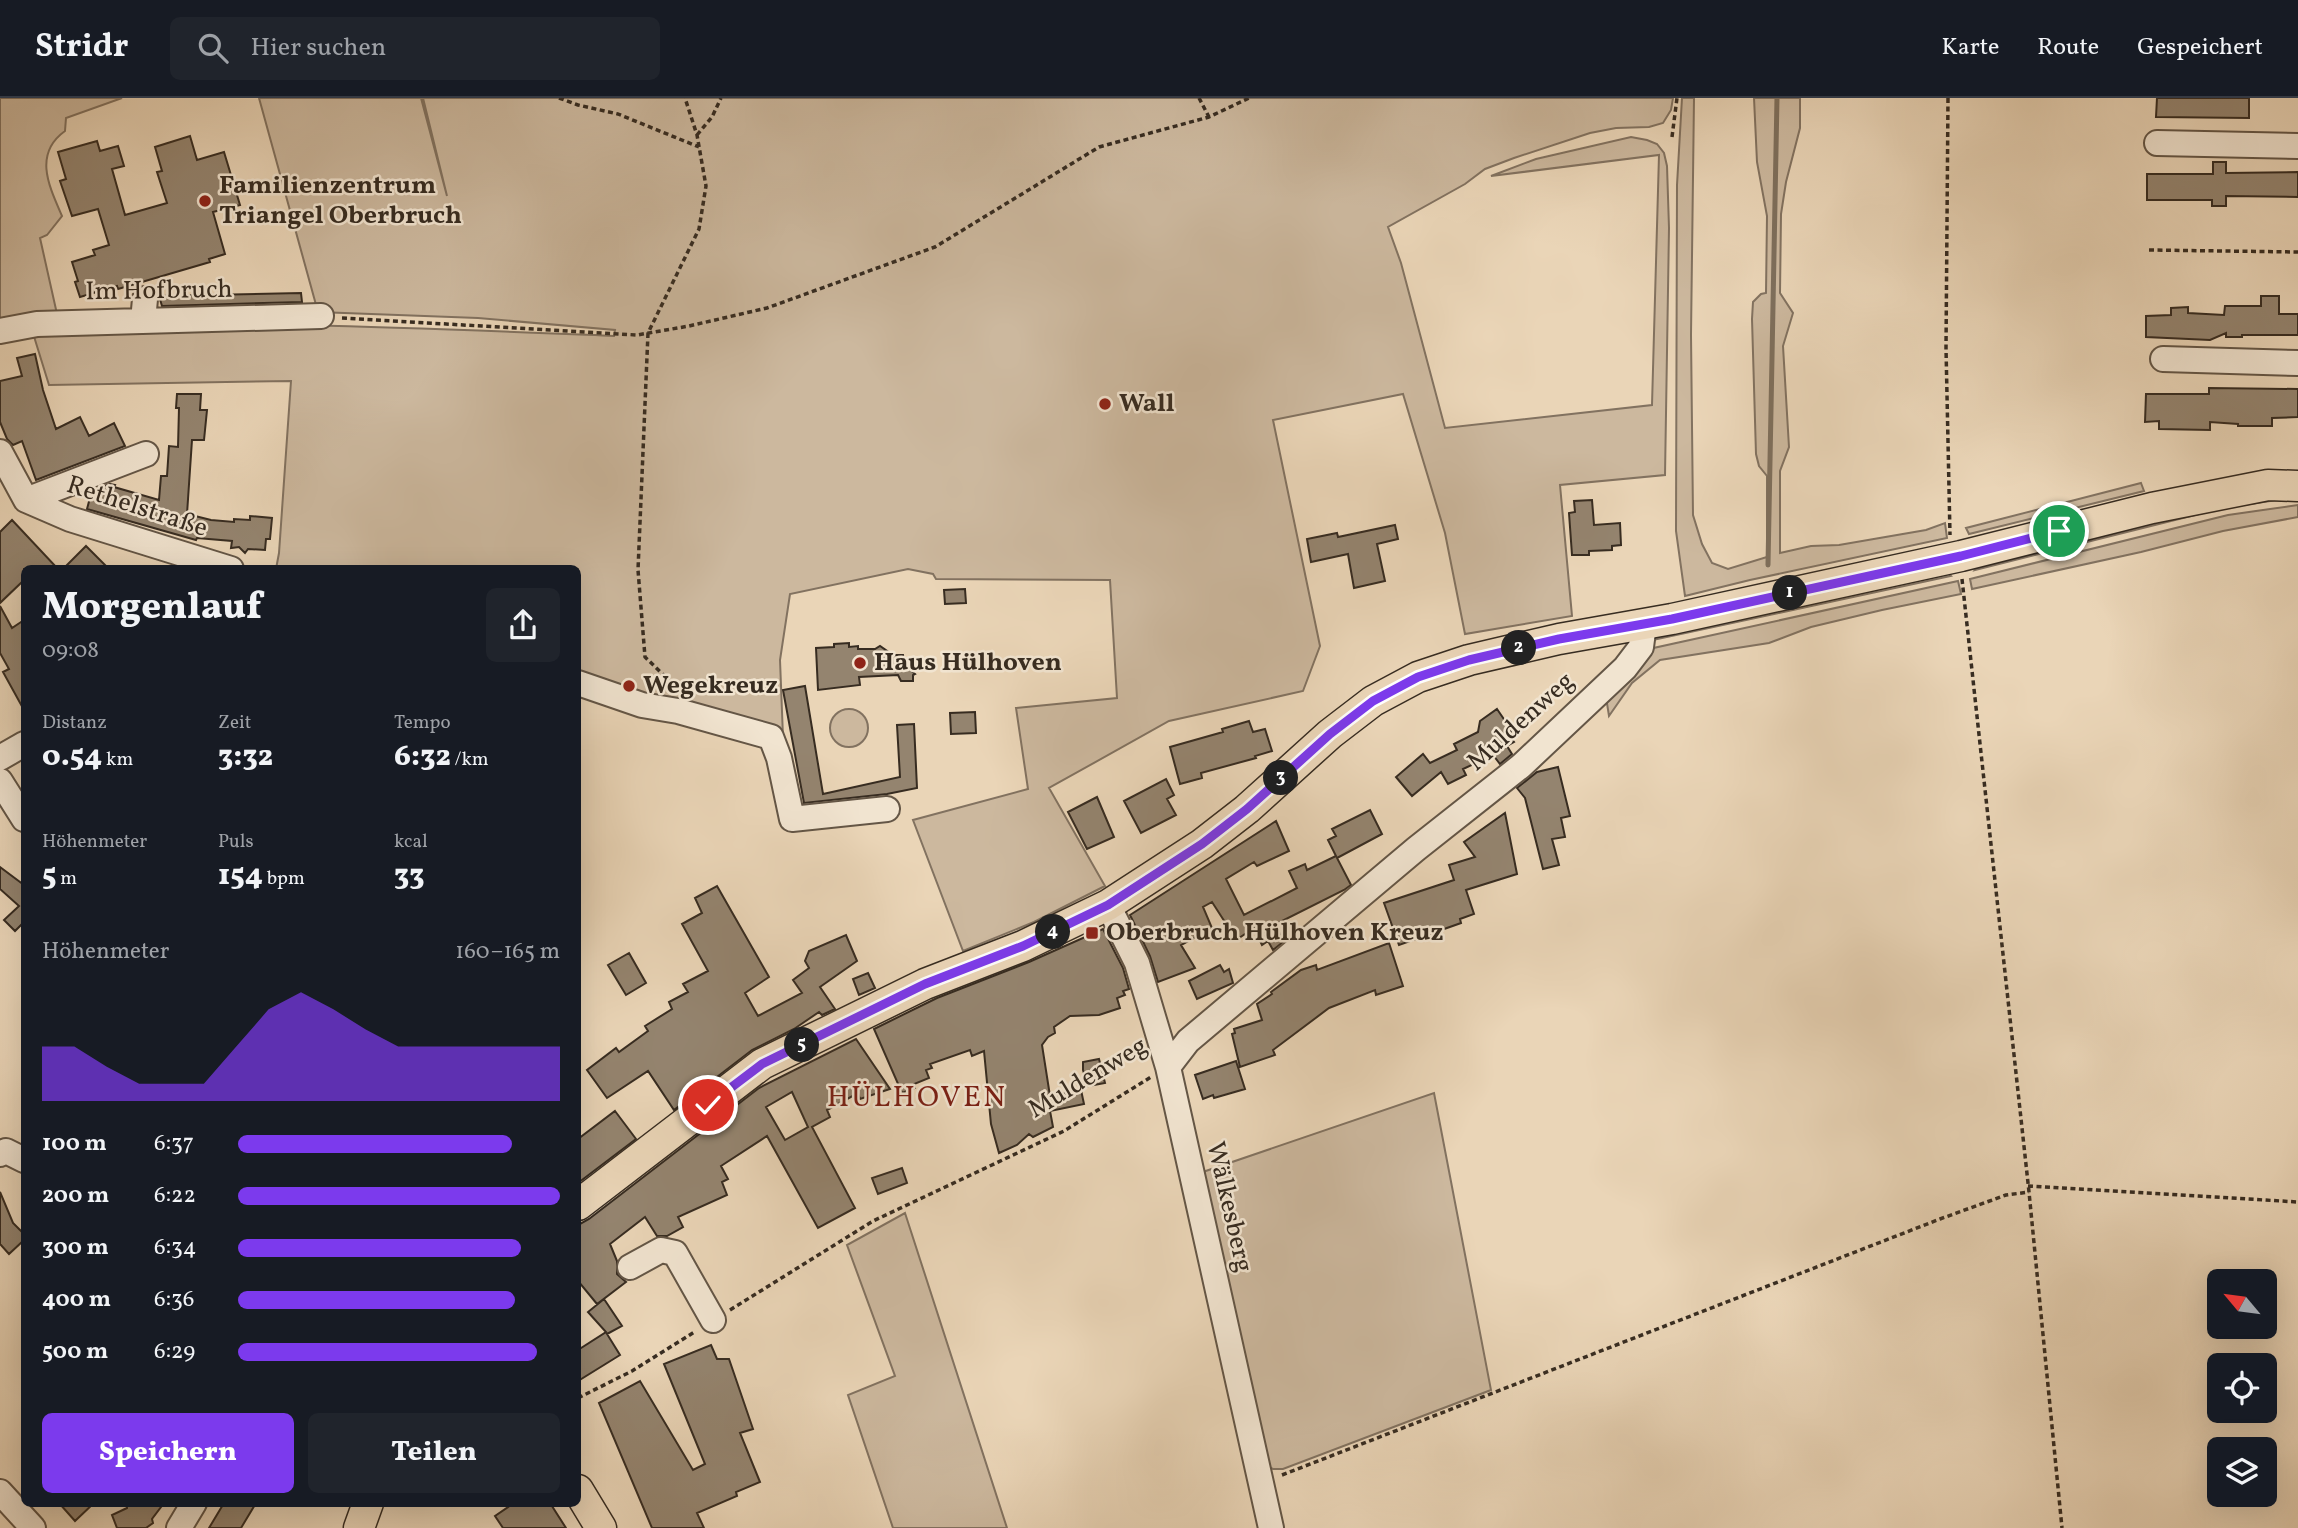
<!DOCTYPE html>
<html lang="de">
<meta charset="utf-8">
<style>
body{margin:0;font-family:Vollkorn,serif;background:#20242c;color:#f1f3f6;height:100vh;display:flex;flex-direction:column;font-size:26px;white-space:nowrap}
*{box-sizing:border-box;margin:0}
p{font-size:23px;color:#9ea1a6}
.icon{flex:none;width:38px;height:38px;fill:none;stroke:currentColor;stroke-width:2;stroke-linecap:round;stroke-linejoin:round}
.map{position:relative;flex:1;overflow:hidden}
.details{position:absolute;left:21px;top:467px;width:560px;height:942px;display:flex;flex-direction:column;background:#171b24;border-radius:10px;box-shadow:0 7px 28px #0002}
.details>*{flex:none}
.needle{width:46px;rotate:299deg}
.fabs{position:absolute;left:2207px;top:1171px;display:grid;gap:14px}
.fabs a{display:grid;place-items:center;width:70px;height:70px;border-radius:10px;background:#171b24;box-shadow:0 7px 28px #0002;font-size:35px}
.pin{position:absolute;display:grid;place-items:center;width:60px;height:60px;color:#fff;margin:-30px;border:4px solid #fff;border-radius:50%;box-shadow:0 2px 7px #0007}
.km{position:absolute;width:35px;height:35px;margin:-18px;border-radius:50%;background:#222;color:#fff;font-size:19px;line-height:35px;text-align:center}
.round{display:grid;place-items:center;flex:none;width:74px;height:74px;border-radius:10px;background:#20242c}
.head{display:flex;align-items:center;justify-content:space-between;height:119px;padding:0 21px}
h1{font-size:38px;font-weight:800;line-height:52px}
.stats{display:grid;grid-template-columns:repeat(3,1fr);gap:10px;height:119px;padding:7px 21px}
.stats div{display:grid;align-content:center}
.stats b{font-size:30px;font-weight:800}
.stats small{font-size:19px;font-weight:400}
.stats p{font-size:19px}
.chart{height:196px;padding:14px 21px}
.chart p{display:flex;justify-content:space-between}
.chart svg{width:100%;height:126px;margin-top:7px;fill:#7c3aed;opacity:.7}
.cta{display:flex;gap:14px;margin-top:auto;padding:14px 21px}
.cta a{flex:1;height:80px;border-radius:10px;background:#7c3aed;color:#fff;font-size:28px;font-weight:800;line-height:80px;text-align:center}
.cta a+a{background:#20242c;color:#f1f3f6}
ul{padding:0 21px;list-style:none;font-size:23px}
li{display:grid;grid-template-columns:112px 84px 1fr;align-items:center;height:52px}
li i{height:18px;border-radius:9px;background:#7c3aed}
header{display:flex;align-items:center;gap:42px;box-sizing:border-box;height:98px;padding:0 35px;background:#171b24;border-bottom:2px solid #363941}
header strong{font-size:33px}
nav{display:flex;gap:38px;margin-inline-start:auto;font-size:24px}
.search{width:490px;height:63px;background:#20242c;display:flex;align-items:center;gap:18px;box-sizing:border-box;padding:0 24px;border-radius:10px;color:#9ea1a6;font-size:26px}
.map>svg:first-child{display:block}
.green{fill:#ccb89e;stroke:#827260;stroke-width:2}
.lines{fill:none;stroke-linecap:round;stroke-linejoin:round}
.stream{stroke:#7e6f5c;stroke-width:5}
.building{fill:#94846f;stroke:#372c21;stroke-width:2;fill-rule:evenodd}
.minor-casing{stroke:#645646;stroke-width:28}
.major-casing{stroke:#372c21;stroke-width:33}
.path{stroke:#372c21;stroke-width:3.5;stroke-dasharray:5 3.5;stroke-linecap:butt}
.minor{stroke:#f1e4d0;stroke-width:24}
.major{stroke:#ead5b7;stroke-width:30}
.route-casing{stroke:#fff;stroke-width:14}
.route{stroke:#7c3aed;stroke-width:9}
.poi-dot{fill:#8f2418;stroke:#f1e4d0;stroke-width:2.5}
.labels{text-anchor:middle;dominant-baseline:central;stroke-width:5;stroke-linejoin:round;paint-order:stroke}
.poi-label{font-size:26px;font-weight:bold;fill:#372c21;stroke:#f1e4d0;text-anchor:start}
.street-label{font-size:26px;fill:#372c21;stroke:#f1e4d0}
.quarter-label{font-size:30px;letter-spacing:2px;fill:#7a1f14;stroke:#f1e4d0}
</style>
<header>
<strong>Stridr</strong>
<div class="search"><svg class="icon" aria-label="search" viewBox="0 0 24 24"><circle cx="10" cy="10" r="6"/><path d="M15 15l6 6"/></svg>Hier suchen</div>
<nav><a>Karte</a><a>Route</a><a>Gespeichert</a></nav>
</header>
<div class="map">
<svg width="2298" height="1430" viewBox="0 0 2298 1430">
<rect width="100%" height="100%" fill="#ead5b7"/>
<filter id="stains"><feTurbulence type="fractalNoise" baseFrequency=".00286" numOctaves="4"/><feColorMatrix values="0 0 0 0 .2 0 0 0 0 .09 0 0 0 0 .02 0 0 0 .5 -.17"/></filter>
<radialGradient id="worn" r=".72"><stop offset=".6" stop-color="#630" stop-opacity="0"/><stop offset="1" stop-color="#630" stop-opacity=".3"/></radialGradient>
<path class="green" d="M0,0h122l-56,20 -1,13c-32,23 -16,55 -3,85l-15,19 -7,3 17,76 -57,9z
M259,0h162l26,98 -24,-98h1250l-2,12 -8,13 -14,4 -33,1 -26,5 -76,25 -29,11 -20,15 -77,43 13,36 44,165 207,-23 7,-250 -168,21 45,-17 95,-22 16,3 10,4 7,9 3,13 2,62 -4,247 -105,10 12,131 -107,18 -20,-101 -42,-139 -130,26 47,226 -17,45 -134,30 -120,67 56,98 -71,36 -71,29 -50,-131 115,-31 -12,-81 101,-10 -7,-118 -174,-1 -3,-5 -25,-5 -118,25 -10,66 3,77 -205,-59v-109h-302l3,-16 12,-172 -242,4 -17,-55c194,-11 388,-2 582,6l1,-6 -137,-12 -160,-6z
M1682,0h12l-3,237 2,180 9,29 10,19 16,6 39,-12v-81l-8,-10 -3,-12 -4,-135 1,-17 8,-8 5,-1 1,-77 -10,-54 -3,-64h46v30l-14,54 -5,32 -1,79 13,20 -10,33 6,101 -9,24v82l31,-7 28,-1 87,-15 19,-7 2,15 -197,42 -65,16 -9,-65 1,-346z
M2141,385l3,8 -175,43 -3,-6z
M2259,399l18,3 -54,8 -248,62 5,-6z
M2298,407v12l-75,14 -82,21 -169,37 -2,-10 258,-64z
M1947,474l4,4 -298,64 6,-8z
M1958,483l3,13 -79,16 -71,17 -42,16 -109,17 -28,23 -23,33 -3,-19 43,-48z
M830 630a19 19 0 1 1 38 0a19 19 0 1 1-38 0Z
M1434,995l57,297 -208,79h-10l-10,-5 -66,-290z
M905,1115l102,315h-114l-45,-133 47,-19 -48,-131z"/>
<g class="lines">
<path class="stream" d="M1768,467l9,-467"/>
</g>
<path class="building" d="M2157,0h92v20l-93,-1z
M190,38l7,24 27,-8 16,53 -27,7 12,42 -16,5 1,3 -92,27 -1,-3 -37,11 -5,-15 3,-1 -6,-19 23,-7 -2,-5 16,-5 -11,-36 -26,7 -12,-35 6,-2 -8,-27 39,-11 3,10 18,-5 6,20 -12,3 13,46 42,-12 -10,-31 5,-1 -7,-24z
M2213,64h13v11l72,-1v25l-72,-1v10h-14v-6h-65v-26h66z
M301,195l1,9 -140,4 -3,-10z
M2261,198h18v18h19v21h-56v2h-16v-4l-16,7 -64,-3v-21l25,-1v-7l17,-1v6l36,2 1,-9h36z
M35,256l8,36 13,39 24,-12 9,19 25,-13 11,23 -89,34 -14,-39 -9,4 -6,-6 -7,-17v-41l22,-5 -5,-18z
M2209,290l89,1v28l-26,1v8h-34v-2l-28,-2v8l-51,-1v-8l-14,1 1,-28h63z
M177,296h24l-1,16h7l-3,30h-12l-5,74 24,6 23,2v-3l16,1v-4l22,2 -2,21h-4l-1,11 -17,-1 -3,4 -6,-6 -8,1 1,-7 -35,-3 -1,2 -109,-31 5,-19 18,-6 5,1 -1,2 45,13 2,-24h6l2,-30 9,1 1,-39h-3z
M1592,402l2,25 26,-2 1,22 -9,1v4l-23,1v4h-17l-3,-42 6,-1 -1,-11z
M12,422l46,49h-34v11l-24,23v-71z
M1395,427l3,14 -21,5 8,37 -31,7 -6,-34 -37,8 -4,-23 30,-6 1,4z
M86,448l23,23h-46z
M965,491l1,14 -21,1 -1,-14z
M0,508l12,22 12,-8v90l-21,-38 6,-3 -9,-16z
M849,545v4l9,-1v3h17l5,-3 13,9h10l1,9 11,10 -2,1v6h-12l-3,-6 -39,2 1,8 -42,5 -2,-42 18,-1v-3z
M805,588l18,108 77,-17 -3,-52 17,-1 3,64 -30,6 -83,9 -21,-113z
M1497,611l15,22 -4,3 6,8 -7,4 5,8 -12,10 -7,-9 -30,14 3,6 -18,9 -7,-12 -29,24 -16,-19 27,-23 7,9 27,-13 -3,-6 24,-12 2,-11z
M975,614l1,21 -25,1 -1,-21z
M1249,623l4,11 12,-3 7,22 -17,5 1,2 -55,15 1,5 -22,6 -10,-37 53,-15 -1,-3z
M1558,669l12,49 -9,2 4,19 -13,2 7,26 -16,4 -18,-71 -8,-10 20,-16z
M1166,681l8,16 -7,4 9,16 -35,18 -17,-32z
M1097,699l17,40 -27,12 -19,-37z
M1370,712l12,24 -45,24 14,27 -7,5 -68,34 7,18 -10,8 -5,-9 -6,4 -8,-17 -15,10 -2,-4 -3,2 -22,-34 -9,5 9,21 -31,17 14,23 -37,14 -8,-26 -20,-41 146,-94 13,30 -32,15 -3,-4 -28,17 18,36 53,-27 -8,-17 16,-7 2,6 29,-14 -8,-16 8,-4 -4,-7z
M1505,715l12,61 -51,16 8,24 -14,5 1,4 -62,22 -15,-42 70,-23 -5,-15 26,-8 -11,-15z
M0,769l24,18v37l-9,9 -11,-11 15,-14 -19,-17z
M717,788l52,91 -24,16 13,23 44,-23 -9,-13 16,-12 -4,-7 4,-10 37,-16 11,26 -37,26 15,22 -13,6 -3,-3 -25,17 -42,21 -78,60 -26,-39 -41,27 -20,-28 29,-22 3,4 29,-21 -3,-5 27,-17 -3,-7 19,-10 -5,-8 25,-13 -26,-47 20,-11 -7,-15z
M1103,831l20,39 6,21 -6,2 2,4 -8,3 3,10 -21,7 -29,1 -16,11 1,6 -7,4 -6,8 8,51 31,-6 3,14 -34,7 3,16 -20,10 -4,-3 -12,11 -18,8 -8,-29 -7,-73 -12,5 -2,-6 -40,14 2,4 -6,2 3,8 -15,6 1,4 -13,5 -28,-64 63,-31 92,-36z
M1389,845l14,43 -27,9 -1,-5 -46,18 -56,42 2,5 -35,12 -8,-33 3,-1 -1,-4 28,-9 -5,-16 15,-10 -1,-2 30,-22 15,-5 1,5z
M629,855l17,30 -20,12 -18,-30z
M1220,867l4,7 5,-3 4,14 -36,16 -8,-18z
M868,875l7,15 -16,7 -6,-16z
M856,941l34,50 -30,10 -2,-6 -31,17 3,7 -18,10 43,81 -37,20 -51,-92 -46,30 7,13 -6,3 5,13 -49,22 5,10 -16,9h-10l-12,-19 -35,27 7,17v13l9,8 -29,22 -19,-23v-56l11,-6 170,-131zM792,994l16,35 -23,13 -19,-33z
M1099,961l6,24 -17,3 -5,-16v-8z
M1236,963l9,28 -31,9 -1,-3 -10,4 -8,-24z
M615,1013l21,28 -58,44v-44z
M902,1070l5,15 -29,11 -6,-16z
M0,1094l13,31 11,11v6l-15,14 -9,-10z
M604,1201l18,27 -15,8 13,21 -42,26v-31l28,-18 -18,-20z
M711,1247l6,14h12l24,70 -13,4 20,49 -24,10 1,4 -40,17 7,15h-52l-53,-125 41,-22 53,89 12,-6 -41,-100z
M59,1405h35l-19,18z
M127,1405h37l-12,16 1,4 -7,5h-29l-5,-13 15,-7z
M224,1405h32l-15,25h-32z
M514,1405h36l16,25h-63l-8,-12z"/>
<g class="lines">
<g class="minor-casing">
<path id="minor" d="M2157,45l141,3
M143,223l2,-22
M0,233l37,-7 284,-8
M2163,261l135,4
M0,354l26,48
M26,402l44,19 161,50
M26,402l120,-46
M578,585l64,22 36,6 93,26 8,21 13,61 95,-10
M0,660l24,-14
M0,683l24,38
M1108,807l29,58 31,104 103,461
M1168,969l20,-26 228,-192 105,-83 104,-98 16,-21 3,-23
M0,1056l6,-3 18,9
M630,1169l31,-17 14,3 38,67
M0,1394l33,36
M179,1430l15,-25"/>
</g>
<g class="major-casing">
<path id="major" d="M578,1107l184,-141 163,-80 98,-38 85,-41 94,-61 45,-35 83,-75 43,-33 45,-24 51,-17 90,-21 113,-20 289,-63 191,-48 116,-23 30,1
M578,1392l23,38
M359,1430l9,-25"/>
</g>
<path class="path" d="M559,0l19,7 40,9 81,33
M1199,0l10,19
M1948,0l-2,250 4,187
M697,37l15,-18 9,-19
M1672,39l5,-39
M2149,152l149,2
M342,220l295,17 52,-9 78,-18 168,-61 164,-100 110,-30 40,-19
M1962,481l67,613 33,336
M678,591l-33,-32 -7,-87 10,-237 51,-104 7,-43 -9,-51 -12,-37
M2028,1088l270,16
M730,1212l143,-89 191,-90 87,-54
M578,1300l54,-27 64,-40
M1282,1377l658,-256 66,-24 23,-3"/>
<use href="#minor" class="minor"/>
<use href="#major" class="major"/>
</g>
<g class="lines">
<g class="route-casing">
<path id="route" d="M708,1007l54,-41 163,-80 98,-38 85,-41 94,-61 45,-35 83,-75 43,-33 45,-24 51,-17 90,-21 113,-20 289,-63 98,-25"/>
</g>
<use href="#route" class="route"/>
</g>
<g class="poi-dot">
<circle cx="205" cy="103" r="7"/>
<circle cx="1105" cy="306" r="7"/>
<circle cx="860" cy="565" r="7"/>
<circle cx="629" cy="588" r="7"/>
<rect x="1085" y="828" width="14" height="14" rx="3.5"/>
</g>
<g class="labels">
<g class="poi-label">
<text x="219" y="88">Familienzentrum<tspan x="219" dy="30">Triangel Oberbruch</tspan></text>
<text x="1119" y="306">Wall</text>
<text x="874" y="565">Haus Hülhoven</text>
<text x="643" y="588">Wegekreuz</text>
<text x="1106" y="835">Oberbruch Hülhoven Kreuz</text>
</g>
<g class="street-label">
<text transform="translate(159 193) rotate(-1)">Im Hofbruch</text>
<text transform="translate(137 409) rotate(18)">Rethelstraße</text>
<text transform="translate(1521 624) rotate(-42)">Muldenweg</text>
<text transform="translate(1088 980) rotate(-31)">Muldenweg</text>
<text transform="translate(1229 1109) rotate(77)">Wälkesberg</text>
</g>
<g class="quarter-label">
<text x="917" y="1000">HÜLHOVEN</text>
</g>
</g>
<rect width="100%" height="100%" filter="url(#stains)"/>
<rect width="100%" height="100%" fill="url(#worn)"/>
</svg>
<div class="fabs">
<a><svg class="needle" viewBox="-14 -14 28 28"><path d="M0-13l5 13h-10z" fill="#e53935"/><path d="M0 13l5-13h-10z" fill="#9ea1a6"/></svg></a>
<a><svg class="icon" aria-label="locate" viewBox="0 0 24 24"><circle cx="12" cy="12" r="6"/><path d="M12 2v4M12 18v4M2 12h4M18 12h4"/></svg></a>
<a><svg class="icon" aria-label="layers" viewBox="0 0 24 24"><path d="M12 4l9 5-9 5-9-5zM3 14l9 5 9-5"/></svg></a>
</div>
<div class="pin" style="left:2059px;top:433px;background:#1e9e55"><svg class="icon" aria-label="arrive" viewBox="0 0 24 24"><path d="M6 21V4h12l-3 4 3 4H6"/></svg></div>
<div class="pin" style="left:708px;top:1007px;background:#d93025"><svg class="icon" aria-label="check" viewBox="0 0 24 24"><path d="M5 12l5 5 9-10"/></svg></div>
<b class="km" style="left:1790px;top:495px">1</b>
<b class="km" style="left:1519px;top:550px">2</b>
<b class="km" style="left:1281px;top:680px">3</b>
<b class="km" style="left:1053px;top:834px">4</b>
<b class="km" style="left:802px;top:947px">5</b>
<section class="details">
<div class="head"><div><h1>Morgenlauf</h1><p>09:08</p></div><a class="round"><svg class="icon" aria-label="share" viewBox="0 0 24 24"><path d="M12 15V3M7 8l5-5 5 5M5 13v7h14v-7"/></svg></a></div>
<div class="stats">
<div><p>Distanz</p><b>0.54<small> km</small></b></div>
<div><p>Zeit</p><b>3:32</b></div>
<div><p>Tempo</p><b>6:32<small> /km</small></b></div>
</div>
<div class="stats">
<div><p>Höhenmeter</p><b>5<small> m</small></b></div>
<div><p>Puls</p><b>154<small> bpm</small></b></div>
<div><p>kcal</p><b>33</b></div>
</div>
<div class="chart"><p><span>Höhenmeter</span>160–165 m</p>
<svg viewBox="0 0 160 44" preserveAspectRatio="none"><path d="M0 44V25L10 25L20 32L30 38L40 38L50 38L60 25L70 12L80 6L90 12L100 19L110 25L120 25L130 25L140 25L150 25L160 25V44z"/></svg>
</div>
<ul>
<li><b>100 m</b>6:37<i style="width:85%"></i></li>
<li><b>200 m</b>6:22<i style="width:100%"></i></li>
<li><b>300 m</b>6:34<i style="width:88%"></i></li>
<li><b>400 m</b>6:36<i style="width:86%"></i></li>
<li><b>500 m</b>6:29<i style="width:93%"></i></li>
</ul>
<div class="cta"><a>Speichern</a><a>Teilen</a></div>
</section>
</div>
